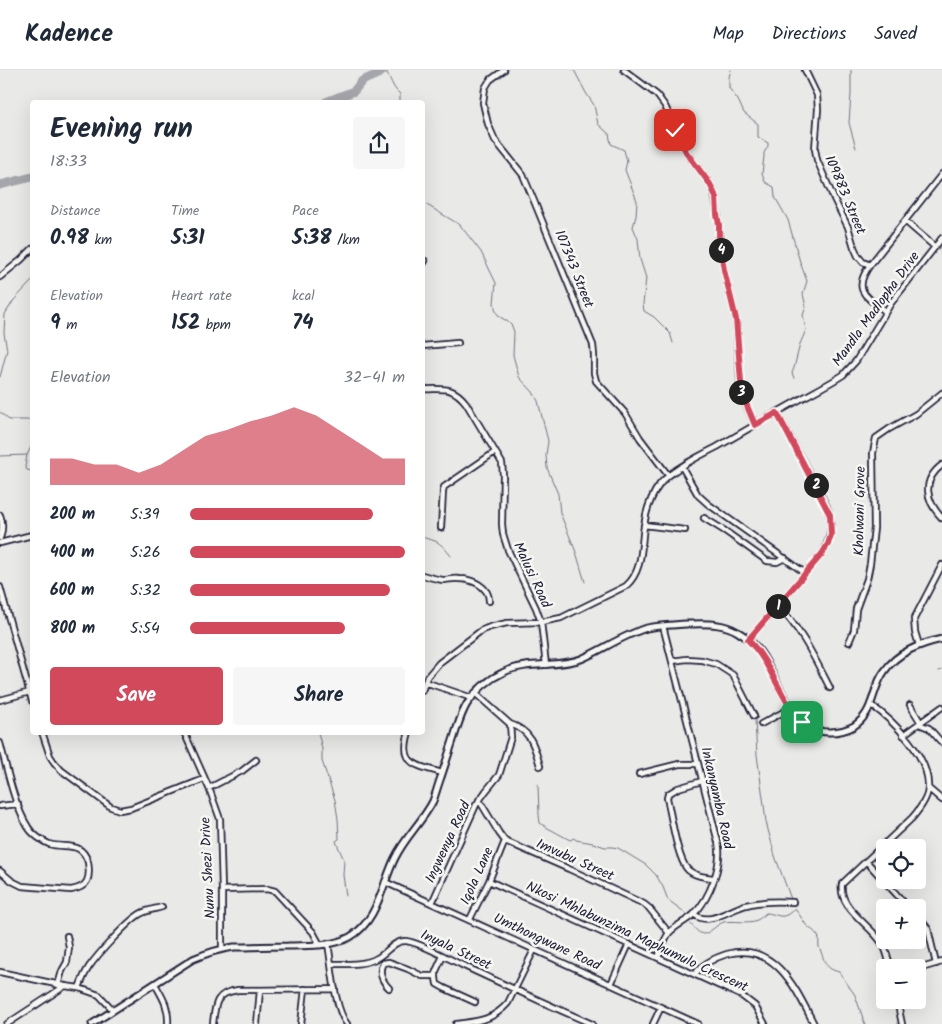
<!DOCTYPE html>
<meta charset="utf-8">
<style>
body{margin:0;font-family:Kalam,sans-serif;background:#f6f6f7;color:#1f2937;height:100vh;display:flex;flex-direction:column;font-size:19px;white-space:nowrap}
*{box-sizing:border-box;margin:0}
p{font-size:16px;color:#747a83}
.icon{flex:none;width:28px;height:28px;fill:none;stroke:currentColor;stroke-width:2;stroke-linecap:round;stroke-linejoin:round}
.map{position:relative;flex:1;overflow:hidden}
.details{position:absolute;left:30px;top:30px;width:395px;height:635px;display:flex;flex-direction:column;background:#fff;border-radius:5px;box-shadow:0 5px 20px #0002}
.details>*{flex:none}
.tools{position:absolute;left:876px;top:769px;display:grid;gap:10px}
.tools a{display:grid;place-items:center;width:50px;height:50px;border-radius:5px;background:#fff;box-shadow:0 5px 20px #0002;font-size:25px}
.pin{position:absolute;display:grid;place-items:center;width:42px;height:42px;color:#fff;margin:-21px;border-radius:10px;box-shadow:0 2px 8px #0006}
.km{position:absolute;width:25px;height:25px;margin:-12px;border-radius:50%;background:#222;color:#fff;font-size:14px;line-height:25px;text-align:center}
.round{display:grid;place-items:center;flex:none;width:52px;height:52px;border-radius:5px;background:#f6f6f7}
.summary{display:flex;align-items:center;justify-content:space-between;height:85px;padding:0 20px}
h1{font-size:28px;font-weight:800;line-height:38px}
.figures{display:grid;grid-template-columns:repeat(3,1fr);gap:8px;height:85px;padding:5px 20px}
.figures div{display:grid;align-content:center}
.figures b{font-size:21px;font-weight:800}
.figures small{font-size:14px;font-weight:400}
.figures p{font-size:14px}
.chart{height:140px;padding:10px 20px}
.chart p{display:flex;justify-content:space-between}
.chart svg{width:100%;height:90px;margin-top:5px;fill:#d1495b;opacity:.7}
.primary-button{display:flex;gap:10px;margin-top:auto;padding:10px 20px}
.primary-button a{flex:1;height:58px;border-radius:5px;background:#d1495b;color:#fff;font-size:20px;font-weight:800;line-height:58px;text-align:center}
.primary-button a+a{background:#f6f6f7;color:#1f2937}
ul{padding:0 20px;list-style:none;font-size:16px}
li{display:grid;grid-template-columns:80px 60px 1fr;align-items:center;height:38px}
li i{height:12px;border-radius:6px;background:#d1495b}
header{display:flex;align-items:center;gap:30px;box-sizing:border-box;height:70px;padding:0 25px;background:#fff;border-bottom:1px solid #e0e1e3}
header strong{font-size:24px}
nav{display:flex;gap:28px;margin-inline-start:auto;font-size:18px}
.map>svg:first-child{display:block}
.lines{fill:none;stroke-linecap:round;stroke-linejoin:round}
.stream{stroke:#71717f;stroke-width:1}
.river{stroke:#a5a5ac;stroke-width:9}
.minor-casing{stroke:#22223b;stroke-width:8}
.tertiary-casing{stroke:#22223b;stroke-width:9}
.minor{stroke:#f6f6f2;stroke-width:4.5}
.tertiary{stroke:#f6f6f2;stroke-width:5}
.route-casing{stroke:#fff;stroke-width:10}
.route{stroke:#d1495b;stroke-width:6}
.labels{text-anchor:middle;dominant-baseline:central;stroke-width:5;stroke-linejoin:round;paint-order:stroke}
.street-label{font-size:14px;fill:#22223b;stroke:#f6f6f2}
</style>
<header>
<strong>Kadence</strong>
<nav><a>Map</a><a>Directions</a><a>Saved</a></nav>
</header>
<div class="map">
<svg width="942" height="954" viewBox="0 0 942 954">
<rect width="100%" height="100%" fill="#e9e9e7"/>
<filter id="ink" filterUnits="userSpaceOnUse"><feTurbulence type="fractalNoise" baseFrequency=".02" numOctaves="2"/><feDisplacementMap in="SourceGraphic" scale="10" xChannelSelector="R" yChannelSelector="G"/><feConvolveMatrix kernelMatrix="1 2 1 2 8 2 1 2 1" color-interpolation-filters="sRGB"/></filter>
<g filter="url(#ink)">
<g class="lines">
<path class="stream" d="M385,0c6,8 7,18 15,24v8
M574,0l12,23 8,12 4,19 11,10 2,10 13,6 3,11 -2,9 12,31 -1,15 -3,11 5,12 2,20 6,19 -3,26 1,7 10,6 16,16 3,10
M731,0l-2,7v11l9,12 6,13 14,11v13l10,6v3l-4,7v3l-2,18 3,8 9,5 1,10 13,23 12,42 7,19 -4,13 3,13 -3,8 3,15 -6,14 -6,24 -2,5 2,5
M851,0v24l-2,29 7,25
M422,132l38,23 21,27 15,31 -2,20 2,9 4,5 7,4 5,5 2,6 -1,23 6,22 14,15 5,9 10,40 -2,14 1,13 11,26 2,19 16,39 9,30
M0,307l7,-27 -3,-17 1,-19 9,-14 18,-19
M0,342l9,8h23
M27,385l-2,12 2,3 5,1
M0,386l27,-1 4,-8 1,-6
M422,467c5,2 8,2 13,4 7,3 11,9 16,15
M939,601l3,-1
M755,650l2,35 7,50 2,17 9,34 16,43
M318,662l4,17v12l13,39 3,19 1,20 -3,2 1,3 7,16 -1,15 3,21
M538,714l1,31 1,8 6,4 24,13 4,-2 2,2 17,3 12,4h7l6,1 28,17 10,10 7,12 5,13 15,11 4,5
M691,854c3,4 7,9 12,10 6,0 14,-10 21,-12 10,-2 25,2 33,-2 3,-1 6,-5 9,-7 6,0 13,4 18,3 4,-1 8,-5 11,-7 4,5 8,11 11,16 4,4 9,6 12,11 2,3 0,7 1,11 6,13 4,21 20,25l16,23 10,29"/>
<path class="river" d="M326,32l28,-11 8,-10 18,-8 4,-3
M0,115l32,-8"/>
<g class="minor-casing">
<path id="minor" d="M504,0l-14,10 -5,8 -2,15 5,21 7,16 28,35 11,26 59,144 1,10v18l2,8 29,32 15,25 28,37
M624,0l33,25 8,11 21,46 24,32 4,8 5,32v14l5,32 12,49 5,75 14,31
M805,0l12,25 1,14 -3,40 2,11 17,39 14,28 6,20 4,9 5,6 7,3
M905,151l30,26
M422,195l3,-4
M0,207l21,-17 11,-11
M885,241c-20,-15 -33,-21 -15,-46l72,-91
M422,276l36,-3
M422,319c21,1 30,-4 44,14l36,60 1,12 -1,49 1,10 5,16 28,58 5,14 5,43
M942,395c-21,16 -16,36 0,53
M682,397l16,28 10,9 97,69
M0,445c3,8 3,15 0,23
M704,448l21,13 42,30 10,1 8,-4
M644,455l41,5
M441,458l2,-37 1,-4 51,-35
M0,473l32,-8
M422,505c7,2 14,4 21,5 5,0 11,-2 16,-1 13,0 30,7 30,22
M0,517l32,114
M778,536c23,23 37,53 52,82
M748,570l74,-86c9,-15 12,-30 5,-47l-50,-94
M849,572l5,-12 2,-21 11,-30 3,-15 4,-36 -1,-75 3,-15 13,-9 27,-15 26,-21
M919,575l-4,-13 -1,-13 28,-54
M672,591l15,-2 15,1 14,4 17,11 21,41
M425,612l47,16
M422,621l5,-14 12,-14 43,-33 8,-3 17,-4 34,-1 20,-4 65,-32c17,-15 15,-39 18,-60 2,-15 7,-30 16,-42 11,-14 41,-29 57,-37 24,-14 48,-28 73,-42 17,-10 36,-19 53,-30l13,-14 35,-58 51,-65
M0,630l30,-8
M871,635c23,16 59,52 57,83 0,11 -9,22 -16,30l-70,66c-4,25 30,41 41,61 4,6 5,15 8,23
M910,635l11,18
M510,654c22,7 24,22 30,42
M761,654l30,-16
M919,654l10,4 13,15
M42,662l8,24 4,6 7,8 50,37 9,3 11,-2 73,-29
M184,662l25,56 11,31 2,71v58
M409,662c-10,33 7,33 33,41
M903,665l39,-28
M0,673c7,26 14,62 28,84 4,7 14,14 21,17 16,5 32,-4 39,18 1,6 2,13 -1,19 -3,6 -10,8 -16,9l-49,-4 -10,-5 -12,-10
M639,704l40,-10h19
M702,711l-24,7 -10,6 -1,4c4,16 10,61 21,72 7,6 17,7 26,8
M209,718l33,-17 14,-11
M928,718l14,12
M479,730l20,33 6,8 64,28 75,35 5,4 20,25
M0,736l18,-2
M866,791l43,47
M489,811l253,115 13,10 10,18
M385,812l313,142
M222,820l45,-1 8,2 38,41 7,13
M432,833l44,-98 10,-14 13,-16 2,-6 10,-32 -1,-13 -35,-31
M694,844c14,13 36,-5 52,-9 15,-4 32,-4 47,-3
M918,846l10,13 8,35
M470,849l19,-38 16,-40
M328,874c4,21 6,64 19,80
M443,886l-7,15v7l1,6 7,4 31,14
M658,888c3,-8 6,-19 11,-25 7,-8 18,-12 25,-19 16,-16 29,-50 24,-72l-55,-216
M332,894c13,0 34,1 45,-6 10,-5 17,-18 29,-17 13,1 43,18 56,24 43,20 86,40 130,59
M918,899l24,-7
M0,902l65,14 14,2 20,7 14,15
M695,904c8,-11 19,-16 32,-20 48,-13 69,35 87,70
M155,914c8,14 14,23 13,40
M611,914l18,-40
M58,915l4,-14 5,-9 2,-15 -2,-11
M79,918c3,-8 6,-15 10,-21 9,-13 38,-45 51,-53 7,-4 15,-5 22,-7
M389,918c-7,-7 -11,-16 -6,-25l6,-1 19,7 14,7h13
M897,930l5,24
M7,954l58,-38
M213,954c2,-20 2,-31 25,-34l97,-1
M257,954l3,-34
M301,954l4,-35
M456,954c22,-3 36,-3 52,-21l26,-53
M653,954l8,-17"/>
</g>
<g class="tertiary-casing">
<path id="tertiary" d="M92,954l101,-65c14,-6 26,-10 41,-12 18,0 36,-1 54,-1 20,-1 43,1 62,-9 28,-16 32,-53 45,-79 10,-21 28,-37 38,-57 3,-8 5,-16 8,-24 5,-15 10,-30 15,-46 3,-9 6,-19 11,-27 9,-14 22,-25 37,-32 23,-11 52,-4 77,-13 21,-9 44,-25 66,-31 12,-3 26,-3 39,-4 18,0 36,-2 52,8 7,4 14,10 19,16 22,26 31,85 73,84 9,0 17,-2 24,-6 21,-14 17,-36 30,-54 13,-20 36,-28 58,-33"/>
</g>
<use href="#minor" class="minor"/>
<use href="#tertiary" class="tertiary"/>
</g>
</g>
<g class="lines" filter="url(#ink)">
<g class="route-casing">
<path id="route" d="M675,60l11,22 24,32 6,13 1,18 2,9v14l5,32 12,49 6,75 13,31 22,-12 53,102 1,20 -3,9 -6,10 -74,86c24,23 31,58 54,82"/>
</g>
<use href="#route" class="route"/>
</g>
<g class="labels">
<g class="street-label">
<text transform="translate(845 125) rotate(67)">109883 Street</text>
<text transform="translate(574 199) rotate(68)">107343 Street</text>
<text transform="translate(876 239) rotate(-54)">Mandla Madlopha Drive</text>
<text transform="translate(860 441) rotate(-89)">Kholwani Grove</text>
<text transform="translate(532 505) rotate(65)">Malusi Road</text>
<text transform="translate(717 728) rotate(77)">Inkanyamba Road</text>
<text transform="translate(448 772) rotate(-65)">Ingwenya Road</text>
<text transform="translate(575 790) rotate(24)">Imvubu Street</text>
<text transform="translate(208 798) rotate(-93)">Nunu Shezi Drive</text>
<text transform="translate(477 806) rotate(-66)">Iqola Lane</text>
<text transform="translate(637 867) rotate(25)">Nkosi Mhlabunzima Maphumulo Crescent</text>
<text transform="translate(547 872) rotate(25)">Umthongwane Road</text>
<text transform="translate(456 880) rotate(25)">Inyala Street</text>
</g>
</g>
</svg>
<div class="tools">
<a><svg class="icon" aria-label="locate" viewBox="0 0 24 24"><circle cx="12" cy="12" r="6"/><path d="M12 2v4M12 18v4M2 12h4M18 12h4"/></svg></a>
<a>+</a>
<a>−</a>
</div>
<div class="pin" style="left:802px;top:652px;background:#1e9e55"><svg class="icon" aria-label="arrive" viewBox="0 0 24 24"><path d="M6 21V4h12l-3 4 3 4H6"/></svg></div>
<div class="pin" style="left:675px;top:60px;background:#d93025"><svg class="icon" aria-label="check" viewBox="0 0 24 24"><path d="M5 12l5 5 9-10"/></svg></div>
<b class="km" style="left:778px;top:536px">1</b>
<b class="km" style="left:816px;top:415px">2</b>
<b class="km" style="left:741px;top:322px">3</b>
<b class="km" style="left:721px;top:180px">4</b>
<section class="details">
<div class="summary"><div><h1>Evening run</h1><p>18:33</p></div><a class="round"><svg class="icon" aria-label="share" viewBox="0 0 24 24"><path d="M12 15V3M7 8l5-5 5 5M5 13v7h14v-7"/></svg></a></div>
<div class="figures">
<div><p>Distance</p><b>0.98<small> km</small></b></div>
<div><p>Time</p><b>5:31</b></div>
<div><p>Pace</p><b>5:38<small> /km</small></b></div>
</div>
<div class="figures">
<div><p>Elevation</p><b>9<small> m</small></b></div>
<div><p>Heart rate</p><b>152<small> bpm</small></b></div>
<div><p>kcal</p><b>74</b></div>
</div>
<div class="chart"><p><span>Elevation</span>32–41 m</p>
<svg viewBox="0 0 160 44" preserveAspectRatio="none"><path d="M0 44V31L10 31L20 34L30 34L40 38L50 34L60 27L70 20L80 17L90 13L100 10L110 6L120 10L130 17L140 24L150 31L160 31V44z"/></svg>
</div>
<ul>
<li><b>200 m</b>5:39<i style="width:85%"></i></li>
<li><b>400 m</b>5:26<i style="width:100%"></i></li>
<li><b>600 m</b>5:32<i style="width:93%"></i></li>
<li><b>800 m</b>5:54<i style="width:72%"></i></li>
</ul>
<div class="primary-button"><a>Save</a><a>Share</a></div>
</section>
</div>
